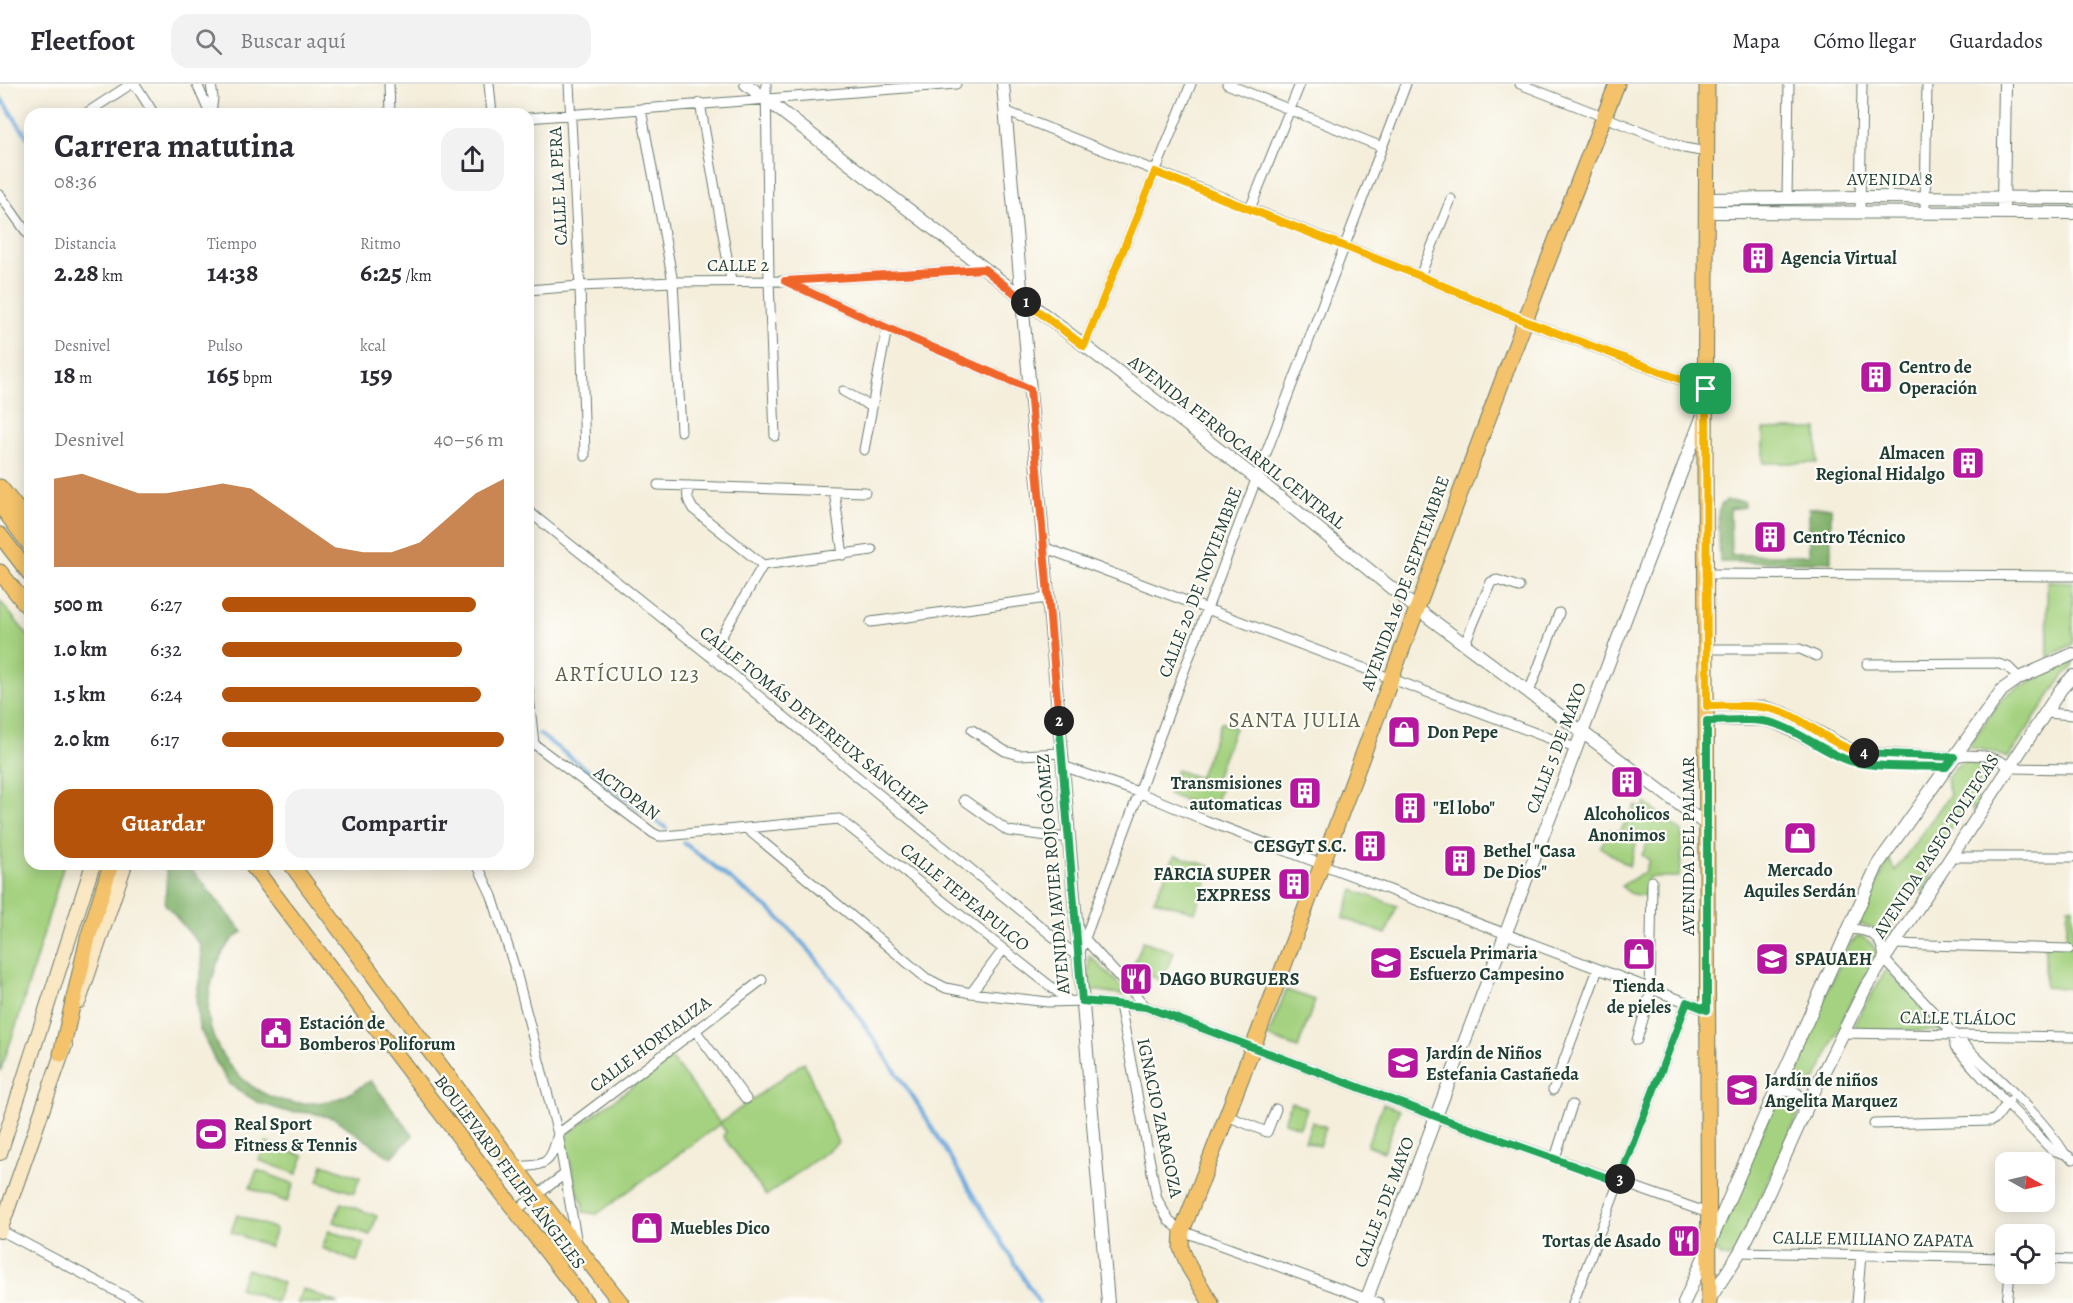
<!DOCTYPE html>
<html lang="es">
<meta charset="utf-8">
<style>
body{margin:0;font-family:Alegreya,serif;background:#f2f2f3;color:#2b2b33;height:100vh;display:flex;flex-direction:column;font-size:22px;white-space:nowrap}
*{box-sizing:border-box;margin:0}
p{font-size:20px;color:#7c7c81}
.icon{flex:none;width:33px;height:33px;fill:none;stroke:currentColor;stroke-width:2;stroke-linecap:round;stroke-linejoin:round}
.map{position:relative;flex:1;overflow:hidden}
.sheet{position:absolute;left:24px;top:24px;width:510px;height:762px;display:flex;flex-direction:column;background:#fff;border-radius:18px;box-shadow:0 3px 15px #0003}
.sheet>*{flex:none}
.needle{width:39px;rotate:98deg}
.buttons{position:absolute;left:1995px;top:1068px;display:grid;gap:12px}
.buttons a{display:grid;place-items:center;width:60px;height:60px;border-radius:12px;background:#fff;box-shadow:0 3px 15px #0003;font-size:30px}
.pin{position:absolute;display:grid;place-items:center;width:51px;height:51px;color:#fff;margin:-26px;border-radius:12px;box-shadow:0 3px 9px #0006}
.km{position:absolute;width:30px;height:30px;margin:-15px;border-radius:50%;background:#222;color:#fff;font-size:16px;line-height:30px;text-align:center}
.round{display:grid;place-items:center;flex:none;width:63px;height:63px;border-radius:18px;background:#f2f2f3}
.overview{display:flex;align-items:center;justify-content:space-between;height:102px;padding:0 30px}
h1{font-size:33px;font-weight:600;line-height:45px}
.stats{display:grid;grid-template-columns:repeat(3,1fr);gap:9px;height:102px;padding:6px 30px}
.stats div{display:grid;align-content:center}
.stats b{font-size:26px;font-weight:600}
.stats small{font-size:16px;font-weight:400}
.stats p{font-size:16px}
.chart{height:168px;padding:12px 30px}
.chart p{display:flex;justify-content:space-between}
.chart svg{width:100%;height:108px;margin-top:6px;fill:#b45309;opacity:.7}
.button{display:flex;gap:12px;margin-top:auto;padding:12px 30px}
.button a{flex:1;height:69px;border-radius:18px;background:#b45309;color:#fff;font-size:24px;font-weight:600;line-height:69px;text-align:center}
.button a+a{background:#f2f2f3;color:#2b2b33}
ul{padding:0 30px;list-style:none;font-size:20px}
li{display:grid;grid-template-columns:96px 72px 1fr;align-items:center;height:45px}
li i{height:15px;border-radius:8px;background:#b45309}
header{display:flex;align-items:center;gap:36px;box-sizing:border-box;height:84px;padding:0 30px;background:#fff;border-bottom:2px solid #e1e1e2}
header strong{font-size:28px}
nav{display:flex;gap:33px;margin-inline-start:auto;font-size:21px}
.search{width:420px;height:54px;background:#f2f2f3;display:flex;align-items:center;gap:15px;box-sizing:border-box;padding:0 21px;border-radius:18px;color:#7c7c81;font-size:22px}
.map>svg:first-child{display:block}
.green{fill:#a5d280;stroke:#62885a;stroke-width:1.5}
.forest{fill:#84b46e;stroke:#527851;stroke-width:1.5}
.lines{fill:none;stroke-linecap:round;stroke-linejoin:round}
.stream{stroke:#6ba8dc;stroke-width:4}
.minor-casing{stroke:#6a7b6e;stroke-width:11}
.tertiary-casing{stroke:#6a7b6e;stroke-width:14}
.secondary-casing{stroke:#6a7b6e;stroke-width:16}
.primary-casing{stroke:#6a7b6e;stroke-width:17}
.minor{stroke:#fff;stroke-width:9}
.tertiary{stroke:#fff;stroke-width:12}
.secondary{stroke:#fae7c3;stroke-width:14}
.primary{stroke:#f3c26a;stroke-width:15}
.split-1-casing{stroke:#fff;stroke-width:12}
.split-2-casing{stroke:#fff;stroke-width:12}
.split-3-casing{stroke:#fff;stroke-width:12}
.split-4-casing{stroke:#fff;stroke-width:12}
.split-5-casing{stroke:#fff;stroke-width:12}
.split-1{stroke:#f5b400;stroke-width:8}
.split-2{stroke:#f0652b;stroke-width:8}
.split-3{stroke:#22a559;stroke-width:8}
.split-4{stroke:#22a559;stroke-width:8}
.split-5{stroke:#f5b400;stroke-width:8}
.labels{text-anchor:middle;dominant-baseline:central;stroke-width:4.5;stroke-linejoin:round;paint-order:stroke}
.street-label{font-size:18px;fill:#1f3d34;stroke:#fdfcf7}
.poi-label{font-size:18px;font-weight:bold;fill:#1f3d34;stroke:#fdfcf7;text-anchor:start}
.quarter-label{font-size:21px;letter-spacing:1.5px;fill:#5d624b;stroke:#fdfcf7}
</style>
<header>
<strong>Fleetfoot</strong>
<div class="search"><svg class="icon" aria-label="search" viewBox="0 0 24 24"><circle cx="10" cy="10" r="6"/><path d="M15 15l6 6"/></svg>Buscar aquí</div>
<nav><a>Mapa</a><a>Cómo llegar</a><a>Guardados</a></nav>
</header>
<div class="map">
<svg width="2073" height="1219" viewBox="0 0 2073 1219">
<rect width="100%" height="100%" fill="#fdfcf7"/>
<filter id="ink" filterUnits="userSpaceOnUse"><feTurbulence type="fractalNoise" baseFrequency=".0167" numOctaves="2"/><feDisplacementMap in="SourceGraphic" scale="12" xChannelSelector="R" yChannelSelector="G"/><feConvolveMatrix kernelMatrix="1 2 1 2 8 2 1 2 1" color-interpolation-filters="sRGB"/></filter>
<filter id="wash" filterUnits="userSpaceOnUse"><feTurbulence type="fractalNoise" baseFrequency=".008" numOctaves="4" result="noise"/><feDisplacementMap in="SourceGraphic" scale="24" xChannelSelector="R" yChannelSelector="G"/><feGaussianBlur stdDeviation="1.35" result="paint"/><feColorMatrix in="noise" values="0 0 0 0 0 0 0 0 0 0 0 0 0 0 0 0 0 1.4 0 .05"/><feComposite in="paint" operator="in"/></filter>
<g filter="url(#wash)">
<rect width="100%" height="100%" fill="#f4eedb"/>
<path class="green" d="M1763,345h54v34h-54z
M2047,497l26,1v62l-25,13z
M0,517l30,37v226h34l-46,156 -18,52z
M2073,576v7l-10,9 -55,82 -19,-7 -21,-4 33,-47 11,-9z
M1221,638l14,6 -22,55 -5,-2 13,6 -9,24 -44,-17 9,-24 22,8z
M1979,675l13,4 -18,28 5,12 -6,8 -5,-10 -41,63 5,12 -10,16 -5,-12 -27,40 4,13 -9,14c-2,-15 -13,-23 -28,-22l32,-66 6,12 55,-77 -4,-15c9,-14 16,-19 33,-20z
M1646,719l36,29v20l-3,25h-31l-1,19 -16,-2 -10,-8 24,-14 4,-12 -7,-5 5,-12 -9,-5 -9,28 -29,-19 11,-17 8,3 17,-28 6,4z
M1175,771l37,12 -17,45 -41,-12z
M1353,806l44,16 -11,28 -43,-16z
M2068,823h5v82l-28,-2v-45h21z
M1858,852c11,2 19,11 19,23l-26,43 -35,77 -8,7h-8l-8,-8 1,-13 56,-120z
M1143,857l31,11 -13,29 -28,-14z
M1089,871l34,33 3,4 -2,3 -36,-6z
M1886,886l60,59 -2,2 -92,-1 7,-15z
M1286,906l29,10 -17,48 -30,-11z
M671,974l49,65 84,-61 34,81 -72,53 -43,-60 3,-4 -6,-8 -123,90 -14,-2v-10l-5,-8 -14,-57z
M1790,1010l11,14 -65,144 -7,6 -8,-2 -6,-8 4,-22 57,-124 4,-4z
M1291,1018l16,7 -7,18 -16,-5z
M1383,1020l16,6 -15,42 -17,-7z
M1312,1038l14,5 -7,19 -14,-5z
M266,1058l38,14 -7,18 -38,-14z
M323,1080l37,13 -6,16 -36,-12z
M257,1086l37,14 -7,18 -37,-14z
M341,1119l36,13 -7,19 -36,-13z
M237,1131l39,14 -6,18 -39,-15z
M329,1146l35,14 -7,18 -35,-14z
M247,1185l36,14 -7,19 -37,-14z
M303,1205l35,14h-41z"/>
<path class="forest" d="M1726,417h18v6l-14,2 1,46h78v-47l22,-1v55h-111l-2,-50 4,-8z
M163,780h24l56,68c-13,6 -22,22 -27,35 -5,15 -8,29 -8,45 3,47 47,91 94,91 17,1 39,-3 53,-13 6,-3 9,-7 16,-9l42,54 -22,23 -55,-39 -23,-6 -28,-2 -26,-8 -30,-19 -15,-25 -15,-32 -3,-29 6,-31 -2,-22 -35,-41 2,-31z"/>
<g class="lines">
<path class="stream" d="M0,13l30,44
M539,650l127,94
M684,759l90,70 36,38 34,44 71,105 124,203"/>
</g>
</g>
<g filter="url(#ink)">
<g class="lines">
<g class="minor-casing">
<path id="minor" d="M135,0l19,30
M197,0l13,30
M389,0l1,30
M489,0l3,30
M569,0l11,202 5,170
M766,0l3,197 6,155
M1227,0l155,63
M1520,0l164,64 23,4
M700,19l31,177
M641,25l32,173 8,149
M1005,27l415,165 105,45 180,68
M85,30l46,-30
M211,30l2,-16 -2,-14
M528,34l428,-34
M0,111l30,42
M1787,114l2,-114
M1250,125l50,-125
M1925,127l2,-127
M1860,128l2,-128
M1420,192l31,-77
M788,198l99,46 143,61
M528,206l52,-4 93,-4 112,-1 199,-12
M1084,262l107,-262
M843,307l29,16
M864,366l23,-122
M658,401l207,7
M689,402c-3,10 -1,15 4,23l70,56 109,-15
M834,407l9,64
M528,427l182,145 368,301 129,-348 199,-525
M1043,463l532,201
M1706,490l367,2
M871,538l176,-24
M1465,559l26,-61 6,-2 22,7
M1707,565h93l16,7
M710,572l53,-91
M1867,580l128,-1 13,4 11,11
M528,603l6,57 119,89 6,3h6l174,-17 230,182
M1529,608l30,-79
M1707,622h58l20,6 72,40 97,5 13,-2 18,1 16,5 9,7 63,1
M2046,629l27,2
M1707,637h55l13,3 77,37 94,6
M972,646l33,21 14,4 43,-2
M1063,682l75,26 69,29 500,189
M964,716l44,31 48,6h12
M746,744l180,150 20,10 25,5 77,9 34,-1 64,6 289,109 273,97
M1951,773h122
M477,780l15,32 24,76 42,162 19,110
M1850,845c21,1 32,7 34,30 30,32 60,65 91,97 31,30 67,61 90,98
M1085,855l61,68
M1893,860l176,5
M971,909l32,-43
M1120,921l37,194 12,22 13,10 197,72
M695,946l51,69
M1842,949l231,4
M1954,950l1,13 51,56 46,47 13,4 8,5
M1637,956l13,-45 2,-114
M1553,1006l45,-121
M1227,1032l40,16 9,-23
M1874,1040l117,-3 5,-3 13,-17
M1555,1074l17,-53
M516,1083c32,-2 34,-3 42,-33l204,-154
M515,1127l50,-37
M0,1146l138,73
M1740,1168l266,6
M2044,1175l29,1
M1573,1219l114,-301
M1857,1219l4,-48
M2007,1219l3,-29"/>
</g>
<g class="tertiary-casing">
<path id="tertiary" d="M746,0l511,395 159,129 292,218
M1003,0l60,682 45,537
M1707,115l154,-2 212,1
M2003,122l2,-122
M1707,128l366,1
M1773,1013c14,-16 31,-2 32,16
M1709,1216l31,-48 13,-25 63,-140 50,-100 195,-298 12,-13
M1365,1219l338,-888
M1684,1219l89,-206 105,-233 124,-174 17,-12 54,-24"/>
</g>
<g class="secondary-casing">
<path id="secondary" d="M79,917l46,-137
M0,1069l93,-289
M0,1147l65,-186"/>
</g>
<g class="primary-casing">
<path id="primary" d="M1707,0l-2,381 4,838
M0,403l30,38
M0,421l30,40
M0,451l30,39
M0,488l30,38
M251,780l335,439
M291,780l246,332 84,107
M61,970l27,-116 23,-74
M1211,1219l-22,-36 -8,-19 1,-17c150,-381 284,-767 435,-1147"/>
</g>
<use href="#minor" class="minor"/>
<use href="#tertiary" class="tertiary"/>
<use href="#secondary" class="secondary"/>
<use href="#primary" class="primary"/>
</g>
</g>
<g class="lines" filter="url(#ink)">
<g class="split-1-casing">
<path id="split-1" d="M1026,218l58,44 71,-174 265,104 105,45 181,68"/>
</g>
<g class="split-2-casing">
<path id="split-2" d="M1026,218l-42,-33 -199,12 102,47 143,61 29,332"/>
</g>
<g class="split-3-casing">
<path id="split-3" d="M1059,637l23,280 64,6 289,109 184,66 1,-3"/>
</g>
<g class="split-4-casing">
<path id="split-4" d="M1620,1095l67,-177 20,8v-289c22,0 47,-4 69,3 26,9 48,28 74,37 23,7 70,5 96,6l8,-10 -90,-4"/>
</g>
<g class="split-5-casing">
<path id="split-5" d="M1706,305l1,317c26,0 54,-3 78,7 25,10 53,37 79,40"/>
</g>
<use href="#split-1" class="split-1"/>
<use href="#split-2" class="split-2"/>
<use href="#split-3" class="split-3"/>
<use href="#split-4" class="split-4"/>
<use href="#split-5" class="split-5"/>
</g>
<defs>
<g id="building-square" transform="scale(1.725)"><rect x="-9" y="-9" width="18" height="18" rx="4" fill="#b5179e" stroke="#fdfcf7"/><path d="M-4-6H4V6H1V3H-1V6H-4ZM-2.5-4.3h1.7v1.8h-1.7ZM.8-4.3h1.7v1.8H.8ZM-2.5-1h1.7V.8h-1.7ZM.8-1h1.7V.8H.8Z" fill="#fff"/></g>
<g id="shop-square" transform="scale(1.725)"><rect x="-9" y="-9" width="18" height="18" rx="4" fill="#b5179e" stroke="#fdfcf7"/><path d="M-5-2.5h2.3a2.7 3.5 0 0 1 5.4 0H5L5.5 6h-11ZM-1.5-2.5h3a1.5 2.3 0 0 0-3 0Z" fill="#fff"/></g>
<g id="university-square" transform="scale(1.725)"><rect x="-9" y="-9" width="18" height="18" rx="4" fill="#b5179e" stroke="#fdfcf7"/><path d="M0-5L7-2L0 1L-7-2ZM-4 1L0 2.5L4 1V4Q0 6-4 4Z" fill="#fff"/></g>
<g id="school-square" transform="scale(1.725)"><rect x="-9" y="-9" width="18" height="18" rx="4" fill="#b5179e" stroke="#fdfcf7"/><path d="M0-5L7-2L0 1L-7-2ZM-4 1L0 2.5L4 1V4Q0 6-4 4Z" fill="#fff"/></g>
<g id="restaurant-square" transform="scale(1.725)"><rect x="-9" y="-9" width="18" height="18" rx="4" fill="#b5179e" stroke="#fdfcf7"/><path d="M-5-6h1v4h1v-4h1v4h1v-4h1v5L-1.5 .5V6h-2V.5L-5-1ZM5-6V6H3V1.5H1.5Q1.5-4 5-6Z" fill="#fff"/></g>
<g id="civic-square" transform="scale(1.725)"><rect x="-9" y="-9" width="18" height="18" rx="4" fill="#b5179e" stroke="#fdfcf7"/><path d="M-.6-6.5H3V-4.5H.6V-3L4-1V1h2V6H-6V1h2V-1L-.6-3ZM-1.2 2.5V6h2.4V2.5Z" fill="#fff"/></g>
<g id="stadium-square" transform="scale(1.725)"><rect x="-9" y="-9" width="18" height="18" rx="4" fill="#b5179e" stroke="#fdfcf7"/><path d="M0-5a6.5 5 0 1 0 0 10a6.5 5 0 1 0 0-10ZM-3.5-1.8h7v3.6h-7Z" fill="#fff"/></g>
</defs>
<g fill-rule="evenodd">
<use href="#building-square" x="1758" y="174"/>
<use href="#building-square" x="1876" y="293"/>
<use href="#building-square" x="1968" y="379"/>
<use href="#building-square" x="1770" y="453"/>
<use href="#shop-square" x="1404" y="648"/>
<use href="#building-square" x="1627" y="698"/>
<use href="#building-square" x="1305" y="709"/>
<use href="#building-square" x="1410" y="724"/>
<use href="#shop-square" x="1800" y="754"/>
<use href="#building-square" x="1370" y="762"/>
<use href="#building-square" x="1460" y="777"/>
<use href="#building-square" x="1294" y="800"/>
<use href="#shop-square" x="1639" y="870"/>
<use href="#university-square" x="1772" y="875"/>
<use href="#school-square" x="1386" y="879"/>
<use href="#restaurant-square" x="1136" y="895"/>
<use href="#civic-square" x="276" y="949"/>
<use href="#school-square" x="1403" y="979"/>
<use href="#school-square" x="1742" y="1006"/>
<use href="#stadium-square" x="211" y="1050"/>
<use href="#shop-square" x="647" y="1144"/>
<use href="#restaurant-square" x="1684" y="1157"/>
</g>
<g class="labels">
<g class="street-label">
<text x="1890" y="95">AVENIDA 8</text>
<text transform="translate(558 102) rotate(-93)">CALLE LA PERA</text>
<text x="738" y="181">CALLE 2</text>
<text transform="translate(1237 358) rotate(38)">AVENIDA FERROCARRIL CENTRAL</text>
<text transform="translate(1200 498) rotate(-69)">CALLE 20 DE NOVIEMBRE</text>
<text transform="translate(1405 499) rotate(-70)">AVENIDA 16 DE SEPTIEMBRE</text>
<text transform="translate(814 636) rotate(39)">CALLE TOMÁS DEVEREUX SÁNCHEZ</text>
<text transform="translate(1556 664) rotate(-69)">CALLE 5 DE MAYO</text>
<text transform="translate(627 709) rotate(37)">ACTOPAN</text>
<text transform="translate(1688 762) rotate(-90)">AVENIDA DEL PALMAR</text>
<text transform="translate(1936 762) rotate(-57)">AVENIDA PASEO TOLTECAS</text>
<text transform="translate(1053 790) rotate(-95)">AVENIDA JAVIER ROJO GÓMEZ</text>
<text transform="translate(965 813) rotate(39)">CALLE TEPEAPULCO</text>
<text transform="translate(1958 934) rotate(1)">CALLE TLÁLOC</text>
<text transform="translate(650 960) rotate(-37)">CALLE HORTALIZA</text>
<text transform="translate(1160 1034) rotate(78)">IGNACIO ZARAGOZA</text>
<text transform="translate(510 1088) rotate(53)">BOULEVARD FELIPE ÁNGELES</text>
<text transform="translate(1384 1118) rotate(-69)">CALLE 5 DE MAYO</text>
<text transform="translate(1873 1155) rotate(1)">CALLE EMILIANO ZAPATA</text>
</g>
<g class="poi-label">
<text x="1781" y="174">Agencia Virtual</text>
<text x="1899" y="283">Centro de<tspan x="1899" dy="21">Operación</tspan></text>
<text x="1945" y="369" text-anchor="end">Almacen<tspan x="1945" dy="21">Regional Hidalgo</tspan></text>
<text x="1793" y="453">Centro Técnico</text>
<text x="1427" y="648">Don Pepe</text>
<text x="1282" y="699" text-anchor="end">Transmisiones<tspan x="1282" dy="21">automaticas</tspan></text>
<text x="1433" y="724">"El lobo"</text>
<text x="1627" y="730" text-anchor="middle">Alcoholicos<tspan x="1627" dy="21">Anonimos</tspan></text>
<text x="1347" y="762" text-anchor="end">CESGyT S.C.</text>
<text x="1483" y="767">Bethel "Casa<tspan x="1483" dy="21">De Dios"</tspan></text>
<text x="1800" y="786" text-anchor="middle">Mercado<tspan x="1800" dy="21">Aquiles Serdán</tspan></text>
<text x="1271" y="790" text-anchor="end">FARCIA SUPER<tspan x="1271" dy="21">EXPRESS</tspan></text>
<text x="1409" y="869">Escuela Primaria<tspan x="1409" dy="21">Esfuerzo Campesino</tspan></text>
<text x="1795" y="875">SPAUAEH</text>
<text x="1159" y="895">DAGO BURGUERS</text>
<text x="1639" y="902" text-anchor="middle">Tienda<tspan x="1639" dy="21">de pieles</tspan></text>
<text x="299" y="939">Estación de<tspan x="299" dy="21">Bomberos Poliforum</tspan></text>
<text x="1426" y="969">Jardín de Niños<tspan x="1426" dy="21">Estefania Castañeda</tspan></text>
<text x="1765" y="996">Jardín de niños<tspan x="1765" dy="21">Angelita Marquez</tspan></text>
<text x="234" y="1040">Real Sport<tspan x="234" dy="21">Fitness &amp; Tennis</tspan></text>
<text x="670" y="1144">Muebles Dico</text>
<text x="1661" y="1157" text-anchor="end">Tortas de Asado</text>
</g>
<g class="quarter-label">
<text x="628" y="590">ARTÍCULO 123</text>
<text x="1295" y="636">SANTA JULIA</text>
</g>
</g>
</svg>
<div class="buttons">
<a><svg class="needle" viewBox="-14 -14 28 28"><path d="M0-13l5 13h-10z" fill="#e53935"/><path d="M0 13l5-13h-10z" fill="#7c7c81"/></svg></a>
<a><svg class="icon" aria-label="locate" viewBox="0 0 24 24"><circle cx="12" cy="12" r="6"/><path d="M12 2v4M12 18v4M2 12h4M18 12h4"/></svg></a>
</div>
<div class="pin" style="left:1706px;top:305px;background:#1e9e55"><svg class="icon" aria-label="arrive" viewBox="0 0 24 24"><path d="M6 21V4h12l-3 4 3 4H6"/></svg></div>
<b class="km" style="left:1026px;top:218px">1</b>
<b class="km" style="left:1059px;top:637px">2</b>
<b class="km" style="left:1620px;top:1095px">3</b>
<b class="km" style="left:1864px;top:669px">4</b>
<section class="sheet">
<div class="overview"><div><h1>Carrera matutina</h1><p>08:36</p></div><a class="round"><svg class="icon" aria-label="share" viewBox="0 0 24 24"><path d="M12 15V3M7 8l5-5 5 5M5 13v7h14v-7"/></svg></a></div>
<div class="stats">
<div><p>Distancia</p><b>2.28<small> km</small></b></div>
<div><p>Tiempo</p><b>14:38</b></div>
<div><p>Ritmo</p><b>6:25<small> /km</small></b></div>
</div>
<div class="stats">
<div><p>Desnivel</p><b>18<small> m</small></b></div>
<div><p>Pulso</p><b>165<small> bpm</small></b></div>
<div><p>kcal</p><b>159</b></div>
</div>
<div class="chart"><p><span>Desnivel</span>40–56 m</p>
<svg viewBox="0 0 160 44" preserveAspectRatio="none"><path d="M0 44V8L10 6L20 10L30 14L40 14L50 12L60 10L70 12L80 20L90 28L100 36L110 38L120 38L130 34L140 24L150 14L160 8V44z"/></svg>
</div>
<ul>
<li><b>500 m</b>6:27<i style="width:90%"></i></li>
<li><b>1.0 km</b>6:32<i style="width:85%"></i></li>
<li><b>1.5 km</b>6:24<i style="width:92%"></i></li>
<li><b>2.0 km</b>6:17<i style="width:100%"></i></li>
</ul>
<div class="button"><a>Guardar</a><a>Compartir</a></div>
</section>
</div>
